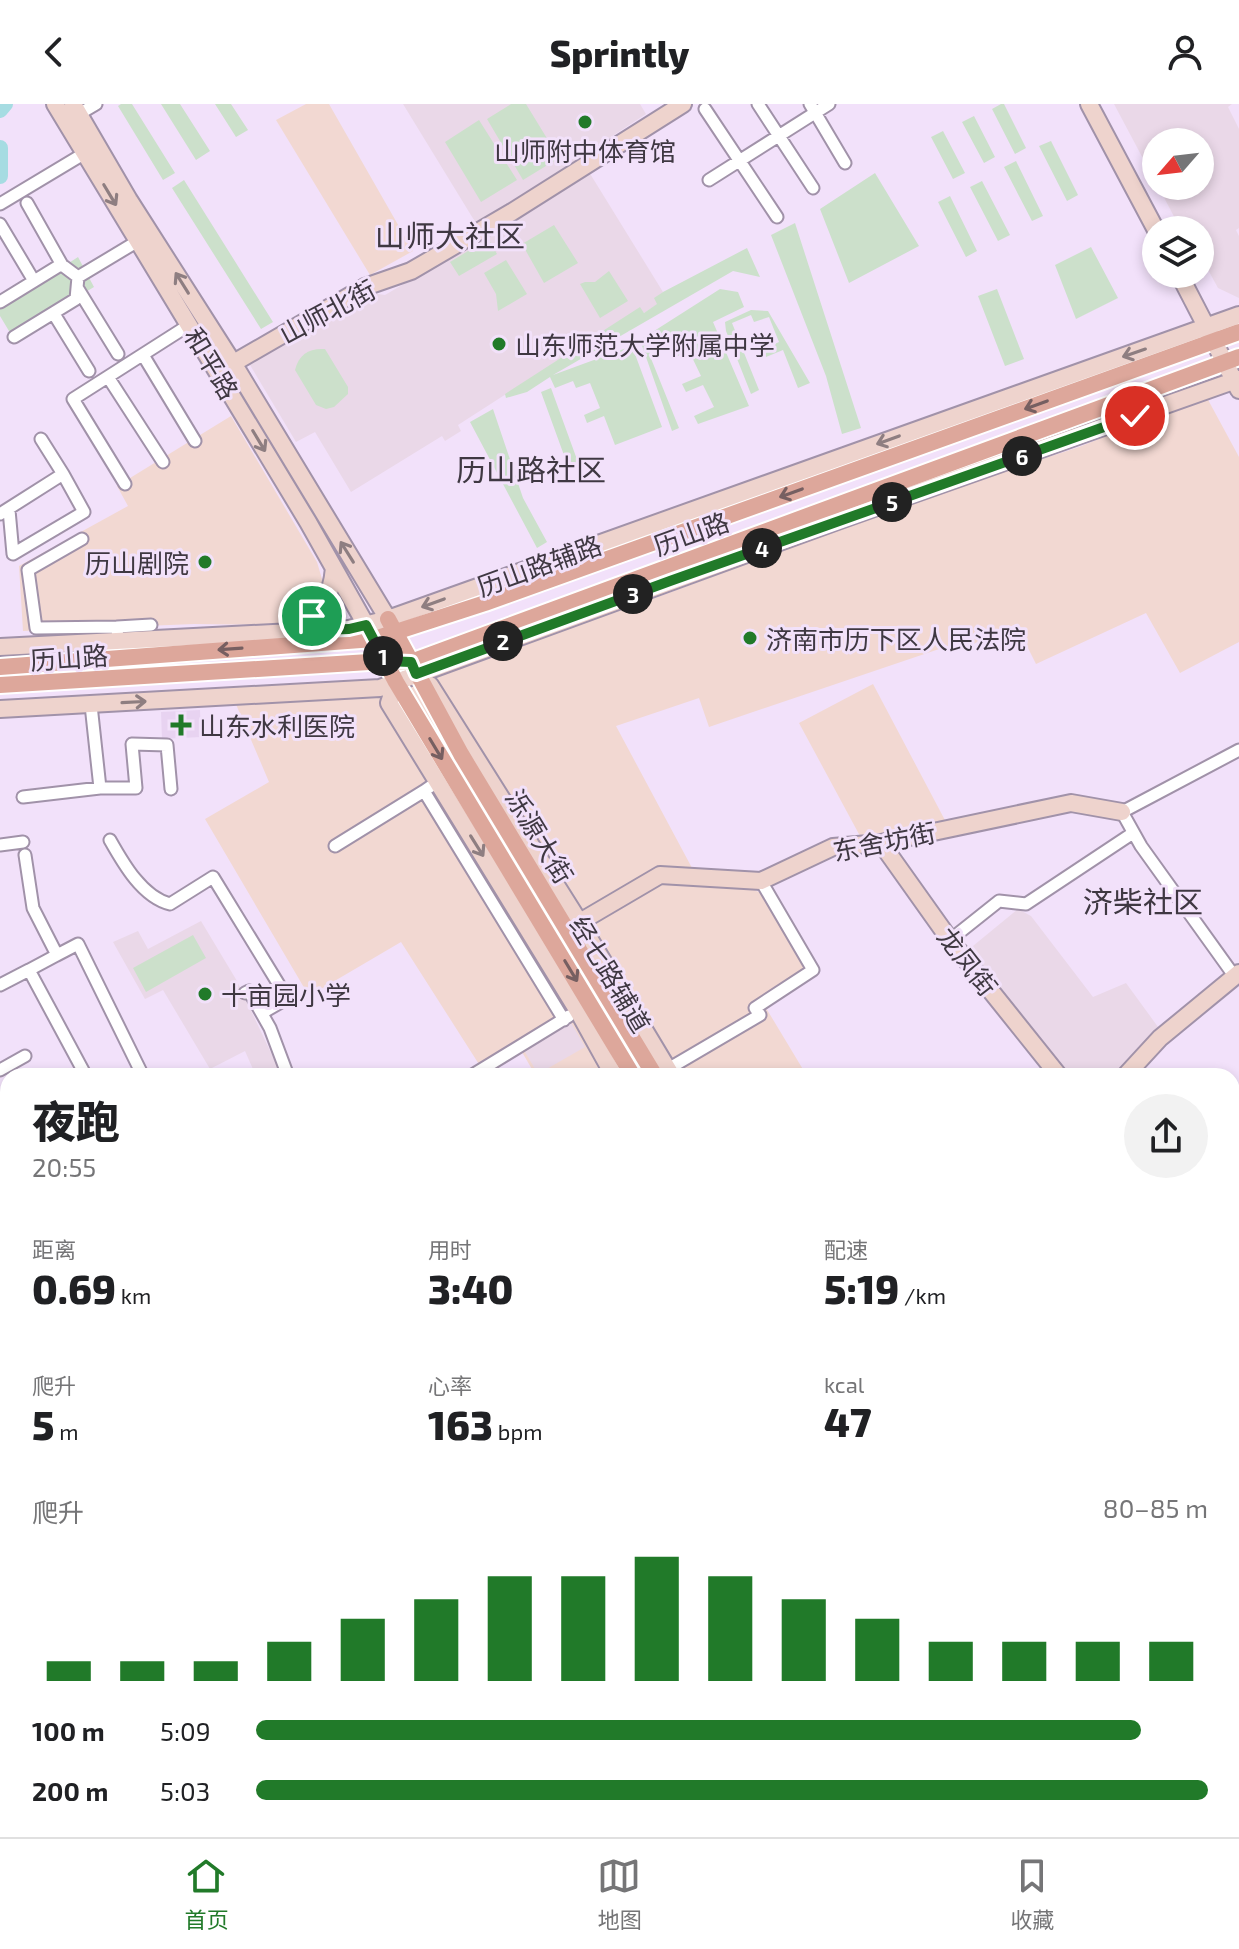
<!DOCTYPE html>
<html lang="zh">
<meta charset="utf-8">
<style>
body{margin:0;font-family:"Exo 2","Noto Sans SC",sans-serif;background:#f2f2f2;color:#202124;height:100vh;display:flex;flex-direction:column;font-size:30px;white-space:nowrap}
*{box-sizing:border-box;margin:0}
p{font-size:26px;color:#757577}
.icon{flex:none;width:44px;height:44px;fill:none;stroke:currentColor;stroke-width:2;stroke-linecap:round;stroke-linejoin:round}
.map{position:relative;flex:1;overflow:hidden}
.panel{position:absolute;left:0px;top:964px;width:1240px;height:770px;display:flex;flex-direction:column;background:#fff;border-radius:24px 24px 0 0;box-shadow:0 4px 12px #0003}
.panel>*{flex:none}
.needle{width:52px;rotate:242deg}
.tools{position:absolute;left:1142px;top:24px;display:grid;gap:16px}
.tools a{display:grid;place-items:center;width:72px;height:72px;border-radius:50%;background:#fff;box-shadow:0 4px 12px #0003;font-size:40px}
.pin{position:absolute;display:grid;place-items:center;width:68px;height:68px;color:#fff;margin:-34px;border:4px solid #fff;border-radius:50%;box-shadow:0 2px 8px #0007}
.km{position:absolute;width:40px;height:40px;margin:-20px;border-radius:50%;background:#222;color:#fff;font-size:22px;line-height:40px;text-align:center}
.round{display:grid;place-items:center;flex:none;width:84px;height:84px;border-radius:42px;background:#f2f2f2}
.summary{display:flex;align-items:center;justify-content:space-between;height:136px;padding:0 32px}
h1{font-size:44px;font-weight:800;line-height:60px}
.metrics{display:grid;grid-template-columns:repeat(3,1fr);gap:12px;height:136px;padding:8px 32px}
.metrics div{display:grid;align-content:center}
.metrics b{font-size:40px;font-weight:800}
.metrics small{font-size:22px;font-weight:400}
.metrics p{font-size:22px}
.chart{height:224px;padding:16px 32px}
.chart p{display:flex;justify-content:space-between}
.chart svg{width:100%;height:144px;margin-top:8px;stroke:#217a29;stroke-width:6}
ul{padding:0 32px;list-style:none;font-size:26px}
li{display:grid;grid-template-columns:128px 96px 1fr;align-items:center;height:60px}
li i{height:20px;border-radius:10px;background:#217a29}
header{display:flex;justify-content:space-between;align-items:center;height:104px;padding:0 32px;background:#fff;font-size:36px;font-weight:800}
.tab-bar{display:flex;justify-content:space-around;align-items:center;height:112px;border-top:2px solid #e0e0e0;background:#fff;font-size:22px;color:#757577}
.tab-bar a{display:grid;justify-items:center;gap:4px}
.tab-bar .current{color:#217a29}
.map>svg:first-child{display:block}
.commercial{fill:#f2d8d2}
.built{fill:#e8d3f1}
.education{fill:#ead8e8}
.green{fill:#cce0cb}
.lines{fill:none;stroke-linecap:round;stroke-linejoin:round}
.river{stroke:#a6dce2;stroke-width:16}
.street-casing{stroke:#a192a9;stroke-width:15}
.secondary-casing{stroke:#a192a9;stroke-width:20}
.primary-casing{stroke:#fff;stroke-width:20}
.street{stroke:#fff;stroke-width:11}
.secondary{stroke:#eed3cd;stroke-width:16}
.primary{stroke:#dda79b;stroke-width:16}
.oneway{stroke:#8e7e81}
.oneway2{stroke:#765f61}
.route-casing{stroke:#fff;stroke-width:16}
.route{stroke:#217a29;stroke-width:10}
.poi-dot{fill:#217a29;stroke:#f2e1fa;stroke-width:3}
.labels{text-anchor:middle;dominant-baseline:central;stroke-width:6;stroke-linejoin:round;paint-order:stroke}
.poi-label{font-size:26px;fill:#3f3842;stroke:#f2e1fa;text-anchor:start}
.street-label{font-size:26px;fill:#3f3842;stroke:#f2e1fa}
.quarter-label{font-size:30px;fill:#3f3842;stroke:#f2e1fa}
</style>
<header><svg class="icon" aria-label="back" viewBox="0 0 24 24"><path d="M15 5l-7 7 7 7"/></svg>Sprintly<svg class="icon" aria-label="person" viewBox="0 0 24 24"><circle cx="12" cy="8" r="4"/><path d="M4 21q1-7 8-7t8 7"/></svg></header>
<div class="map">
<svg width="1239" height="1733" viewBox="0 0 1239 1733">
<rect width="100%" height="100%" fill="#f2e1fa"/>
<path class="commercial" d="M306,0h23l84,147 -43,24 -94,-155z
M1206,292l33,61v185l-59,31 -34,-60 -110,51 -20,-40 -62,29 -3,-8 -242,82 -10,-29 -83,28 83,155 37,2 23,9 50,80 -46,31 44,73h-271l-17,-29 -37,22 -81,-127 -92,54 -104,-177 64,-37 -34,-80 139,-6 292,-102 246,-92 167,-55z
M231,312l86,146 5,17 -1,16 -18,21 -17,9 -92,-1 -171,7 -4,-65 109,-60 -11,-20z
M873,580l74,140 -87,12 -61,-113z
M1239,1675v58h-461l3,-7h451v-49z
M145,1726h471l4,7h-470z"/>
<path class="built" d="M200,606l1,27 -39,2 -1,-27z"/>
<path class="education" d="M403,0h237l6,10 -169,111z
M1114,0h118l-4,3 11,22v99l-3,2 3,6v62l-21,-10 -18,-33v-25h-19l-23,-44h42v-44h-44v41z
M589,68l74,120 -8,6 3,6 -14,9 -4,-5 -182,117 3,6 -16,10 -3,-5 -91,56 -36,-60 -19,10 -49,-82 123,-67 15,2 144,-84z
M1018,805l13,7 62,81 33,-14 35,48 -42,45h-55l-102,-121z
M201,817l36,60 45,95h-26l-11,-25 -35,18 -47,-79 -18,9 -32,-57 25,-11 10,18z
M569,915l16,28 -47,27 -16,-27z"/>
<path class="green" d="M121,0h11l43,69 -12,7 -45,-74z
M161,0h19l30,47 -14,9z
M215,0h16l17,26 -12,7z
M511,0h15l33,54 -36,22 -36,-61z
M1001,0h3l22,44 -11,6 -23,-45z
M974,12l21,41 -11,6 -22,-41z
M479,16l38,60 -36,22 -36,-60z
M943,27l22,42 -12,6 -22,-42z
M1051,37l27,54 -11,6 -28,-55z
M1016,57l27,55 -11,5 -28,-54z
M875,69l44,73 -70,37 -29,-74z
M184,76l89,142 -12,7 -89,-141z
M982,77l28,54 -12,6 -28,-54z
M950,92l27,55 -11,6 -28,-55z
M795,119l66,205 -19,6 -16,-58 -55,-141z
M554,121l24,38 -34,20 -22,-39z
M486,136h3l8,14 -38,22 -9,-14z
M1091,143l27,51 -42,21 -21,-54z
M747,144l13,29 -27,-6 -180,104 79,-29 30,81 -47,18 -11,-29 -17,7 -3,-8 16,-7 -10,-25 -14,5 -3,-7 -18,7 -5,-11 -23,15 -21,6 -1,-4 135,-87 4,6 13,-9 -3,-6 9,-6z
M78,153l16,30 -82,49 -12,-20v-8z
M506,156l21,34 -29,17 -2,-17 -12,-21z
M609,167l19,30 -28,17 -20,-34 5,-2h10z
M720,185l18,3 6,15 -31,15 36,84 -51,18 -4,-8 20,-9 -11,-22 -17,7 -4,-8 19,-8 -12,-25 -16,7 -4,-10 -19,8 29,72 -7,3 -32,-91z
M997,185l27,70 -19,7 -27,-70z
M751,206l17,1 42,72 -12,5 -15,-38 -17,7 -2,-8 15,-7 -10,-25 -15,5 -3,-7 -19,8 27,67 -8,4 -25,-63 -1,-9z
M325,245l23,38v7l-14,13 -8,2 -10,-4 -21,-35c4,-16 14,-22 30,-21z
M551,284l28,77 -10,4 -28,-77z
M493,305l30,89 24,44 -10,6 -67,-126z
M193,831l13,23 -60,34 -13,-24z
M8,1353v98l-8,3v-98z
M0,1637l8,12v77h53l5,7h-66z
M641,1726h125l5,7h-127z"/>
<g class="lines">
<path class="river" d="M0,6l5,-6
M0,44v28"/>
<g class="street-casing">
<path id="street" d="M758,0l55,84
M810,0l35,59
M705,5l72,108
M79,10l17,-10
M709,76l120,-76
M27,99l35,62
M0,100l85,-51
M0,120l34,57
M78,185l40,65
M0,198l57,-35 5,-2 16,12 60,-36
M54,210l35,57
M14,233l62,-38 2,-22
M143,251l52,86
M108,273l55,85
M125,380l-52,-85 116,-74
M9,406l4,44 71,-42 -21,-38
M0,410l63,-40 -22,-35
M82,435l-54,31 8,58 81,-1 1,13
M117,523l34,-2
M437,678l-13,9 140,229
M100,684h36l-4,-44 35,1 4,44
M23,693l77,-9 -9,-83
M110,736c13,23 32,57 60,64l43,-27 71,116 -3,9 -19,11
M0,741l23,-3
M335,742l89,-55
M25,751l8,53 24,47 -28,15
M950,836l49,-39 27,3 107,-71
M57,851l21,-11 65,132
M1235,873l-94,-131 -19,-34 117,-62
M0,881l29,-15 57,106
M245,889l4,-2 21,37 18,48
M668,965l92,-54 -5,-7 58,-38 -52,-89
M0,966l25,-14
M471,972l98,-60
M1232,1041l7,9
M0,1050l8,-4
M1232,1108l7,-7
M0,1148l8,-4
M1232,1158l7,-7
M1232,1200l7,10
M0,1245l8,-1
M0,1353l8,-2
M1232,1359l7,10
M1239,1501v3
M1232,1585l7,-8
M397,1726l4,7
M479,1726l4,7
M861,1726l3,7
M917,1726l3,7
M959,1726l3,7
M877,1733l17,-7"/>
</g>
<g class="secondary-casing">
<path id="secondary" d="M55,0l253,418 58,103
M73,0l56,96 104,163 155,256
M1089,0l67,126
M1179,170l60,116
M225,264l140,-81 46,-16 101,-59 171,-108
M291,527c28,-20 40,-28 43,-63
M0,543l349,-18 39,-10 851,-304
M396,578l-7,21 189,308 36,65
M430,581l150,238 92,153
M0,605l380,-21 457,-167 402,-142
M881,739l69,97 109,136
M568,825l92,-54 101,6 72,-34 48,-4 190,-40 51,9
M1125,972l35,-38 79,-65
M1232,1450l7,-5
M0,1471l8,-3
M0,1583l8,12
M106,1726l5,7
M624,1726l4,7
M1031,1726l2,7
M1072,1726l2,7"/>
</g>
<g class="primary-casing">
<path id="primary" d="M388,515l73,135 194,322
M366,521l30,57 237,394
M0,563l374,-28 111,-36 754,-271
M0,581l385,-24 26,1 828,-305
M1047,1726l2,7
M1062,1726l3,7"/>
</g>
<use href="#street" class="street"/>
<use href="#secondary" class="secondary"/>
<use href="#primary" class="primary"/>
</g>
<defs><path id="oneway-shaft" d="M-6 0H5M1.5-3L5.5 0L1.5 3" fill="none" stroke-width="1.6" stroke-linecap="round" stroke-linejoin="round" transform="scale(2)"/></defs>
<g class="oneway">
<use href="#oneway-shaft" transform="translate(110 91) rotate(59)"/>
<use href="#oneway-shaft" transform="translate(182 179) rotate(-122)"/>
<use href="#oneway-shaft" transform="translate(1134 249) rotate(161)"/>
<use href="#oneway-shaft" transform="translate(888 336) rotate(160)"/>
<use href="#oneway-shaft" transform="translate(259 337) rotate(59)"/>
<use href="#oneway-shaft" transform="translate(347 448) rotate(-122)"/>
<use href="#oneway-shaft" transform="translate(433 499) rotate(160)"/>
<use href="#oneway-shaft" transform="translate(134 598) rotate(-3)"/>
<use href="#oneway-shaft" transform="translate(477 742) rotate(58)"/>
</g>
<g class="oneway2">
<use href="#oneway-shaft" transform="translate(1036 301) rotate(160)"/>
<use href="#oneway-shaft" transform="translate(791 389) rotate(160)"/>
<use href="#oneway-shaft" transform="translate(230 545) rotate(176)"/>
<use href="#oneway-shaft" transform="translate(436 645) rotate(59)"/>
<use href="#oneway-shaft" transform="translate(571 867) rotate(59)"/>
</g>
<g class="lines">
<g class="route-casing">
<path id="route" d="M312,512l-21,15 58,-2 17,-4 19,36 26,1 5,12 254,-93 465,-165"/>
</g>
<use href="#route" class="route"/>
</g>
<g class="poi-dot">
<circle cx="585" cy="18" r="8"/>
<circle cx="499" cy="240" r="8"/>
<circle cx="205" cy="458" r="8"/>
<circle cx="750" cy="534" r="8"/>
<path d="M177 609h8v8h8v8h-8v8h-8v-8h-8v-8h8z"/>
<circle cx="205" cy="890" r="8"/>
</g>
<g class="labels">
<g class="poi-label">
<text x="585" y="46" text-anchor="middle">山师附中体育馆</text>
<text x="515" y="240">山东师范大学附属中学</text>
<text x="189" y="458" text-anchor="end">历山剧院</text>
<text x="766" y="534">济南市历下区人民法院</text>
<text x="199" y="621">山东水利医院</text>
<text x="221" y="890">十亩园小学</text>
</g>
<g class="street-label">
<text transform="translate(327 207) rotate(-28)">山师北街</text>
<text transform="translate(212 259) rotate(59)">和平路</text>
<text transform="translate(691 429) rotate(-20)">历山路</text>
<text transform="translate(539 461) rotate(-20)">历山路辅路</text>
<text transform="translate(69 553) rotate(-4)">历山路</text>
<text transform="translate(540 732) rotate(59)">泺源大街</text>
<text transform="translate(884 737) rotate(-11)">东舍坊街</text>
<text transform="translate(968 857) rotate(52)">龙凤街</text>
<text transform="translate(611 870) rotate(59)">经七路辅道</text>
</g>
<g class="quarter-label">
<text x="450" y="131">山师大社区</text>
<text x="531" y="365">历山路社区</text>
<text x="1143" y="797">济柴社区</text>
</g>
</g>
</svg>
<div class="tools">
<a><svg class="needle" viewBox="-14 -14 28 28"><path d="M0-13l5 13h-10z" fill="#e53935"/><path d="M0 13l5-13h-10z" fill="#757577"/></svg></a>
<a><svg class="icon" aria-label="layers" viewBox="0 0 24 24"><path d="M12 4l9 5-9 5-9-5zM3 14l9 5 9-5"/></svg></a>
</div>
<div class="pin" style="left:312px;top:512px;background:#1e9e55"><svg class="icon" aria-label="arrive" viewBox="0 0 24 24"><path d="M6 21V4h12l-3 4 3 4H6"/></svg></div>
<div class="pin" style="left:1135px;top:312px;background:#d93025"><svg class="icon" aria-label="check" viewBox="0 0 24 24"><path d="M5 12l5 5 9-10"/></svg></div>
<b class="km" style="left:383px;top:552px">1</b>
<b class="km" style="left:503px;top:537px">2</b>
<b class="km" style="left:633px;top:490px">3</b>
<b class="km" style="left:762px;top:444px">4</b>
<b class="km" style="left:892px;top:398px">5</b>
<b class="km" style="left:1022px;top:352px">6</b>
<section class="panel">
<div class="summary"><div><h1>夜跑</h1><p>20:55</p></div><a class="round"><svg class="icon" aria-label="share" viewBox="0 0 24 24"><path d="M12 15V3M7 8l5-5 5 5M5 13v7h14v-7"/></svg></a></div>
<div class="metrics">
<div><p>距离</p><b>0.69<small> km</small></b></div>
<div><p>用时</p><b>3:40</b></div>
<div><p>配速</p><b>5:19<small> /km</small></b></div>
</div>
<div class="metrics">
<div><p>爬升</p><b>5<small> m</small></b></div>
<div><p>心率</p><b>163<small> bpm</small></b></div>
<div><p>kcal</p><b>47</b></div>
</div>
<div class="chart"><p><span>爬升</span>80–85 m</p>
<svg viewBox="0 0 160 44" preserveAspectRatio="none"><path d="M5 44V38M15 44V38M25 44V38M35 44V32M45 44V25M55 44V19M65 44V12M75 44V12M85 44V6M95 44V12M105 44V19M115 44V25M125 44V32M135 44V32M145 44V32M155 44V32"/></svg>
</div>
<ul>
<li><b>100 m</b>5:09<i style="width:93%"></i></li>
<li><b>200 m</b>5:03<i style="width:100%"></i></li>
</ul>
</section>
</div>
<nav class="tab-bar">
<a class="current"><svg class="icon" aria-label="home" viewBox="0 0 24 24"><path d="M3 11l9-7 9 7M6 9v11h12V9"/></svg>首页</a>
<a><svg class="icon" aria-label="map" viewBox="0 0 24 24"><path d="M3 6l6-2 6 2 6-2v14l-6 2-6-2-6 2zM9 4v14M15 6v14"/></svg>地图</a>
<a><svg class="icon" aria-label="saved" viewBox="0 0 24 24"><path d="M7 4h10v16l-5-4-5 4z"/></svg>收藏</a>
</nav>
